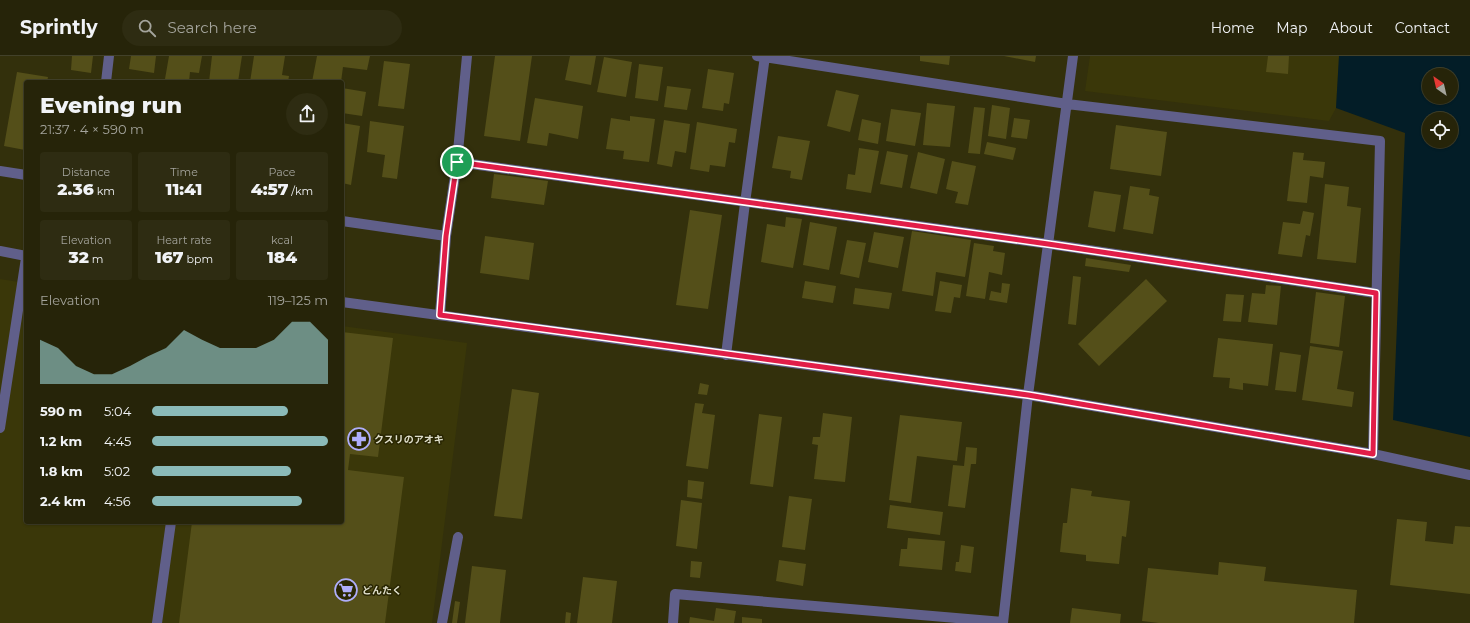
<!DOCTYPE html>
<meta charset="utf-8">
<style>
body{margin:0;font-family:Montserrat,"Noto Sans JP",sans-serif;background:#2e2c12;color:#f1f3f6;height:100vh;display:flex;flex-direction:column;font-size:15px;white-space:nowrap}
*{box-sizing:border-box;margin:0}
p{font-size:13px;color:#a4a49c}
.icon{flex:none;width:22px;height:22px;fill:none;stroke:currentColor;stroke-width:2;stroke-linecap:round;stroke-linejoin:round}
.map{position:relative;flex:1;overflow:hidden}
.drawer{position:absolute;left:24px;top:24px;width:320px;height:444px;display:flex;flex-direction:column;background:#262409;border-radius:4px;box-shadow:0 1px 3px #0004,0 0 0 1px #42412a}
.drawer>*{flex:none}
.needle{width:26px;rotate:326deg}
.fabs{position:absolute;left:1422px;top:12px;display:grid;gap:8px}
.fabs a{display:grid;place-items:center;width:36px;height:36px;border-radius:50%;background:#262409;box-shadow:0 1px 3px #0004,0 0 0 1px #42412a;font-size:20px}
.pin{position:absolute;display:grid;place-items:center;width:34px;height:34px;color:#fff;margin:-17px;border:2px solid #fff;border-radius:50%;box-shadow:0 1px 4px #0007}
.round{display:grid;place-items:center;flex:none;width:42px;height:42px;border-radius:21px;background:#2e2c12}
.overview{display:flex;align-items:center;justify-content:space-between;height:68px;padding:0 16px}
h1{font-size:22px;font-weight:800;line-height:30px}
.stats{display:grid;grid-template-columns:repeat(3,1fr);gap:6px;height:68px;padding:4px 16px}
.stats div{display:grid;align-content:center;border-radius:4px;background:#2e2c12;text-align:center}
.stats b{font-size:17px;font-weight:800}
.stats small{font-size:11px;font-weight:400}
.stats p{font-size:11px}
.chart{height:112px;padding:8px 16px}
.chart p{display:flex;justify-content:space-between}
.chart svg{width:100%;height:72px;margin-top:4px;fill:#8bbbb9;opacity:.7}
ul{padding:0 16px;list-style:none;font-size:13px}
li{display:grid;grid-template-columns:64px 48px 1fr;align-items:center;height:30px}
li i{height:10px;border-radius:5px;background:#8bbbb9}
header{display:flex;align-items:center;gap:24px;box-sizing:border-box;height:56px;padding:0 20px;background:#262409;border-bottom:1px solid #42412a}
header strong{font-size:19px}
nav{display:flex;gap:22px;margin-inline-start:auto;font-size:14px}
.search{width:280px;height:36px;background:#2e2c12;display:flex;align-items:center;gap:10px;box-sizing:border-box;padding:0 14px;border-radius:22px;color:#a4a49c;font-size:15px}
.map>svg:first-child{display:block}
.built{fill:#3a3709}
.water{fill:#031d27;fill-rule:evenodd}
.building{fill:#544f19}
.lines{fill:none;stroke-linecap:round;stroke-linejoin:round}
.minor{stroke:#605f8a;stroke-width:10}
.route-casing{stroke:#fff;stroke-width:8}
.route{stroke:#e11d48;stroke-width:5}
.labels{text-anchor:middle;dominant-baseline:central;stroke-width:3;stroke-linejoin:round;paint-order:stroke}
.poi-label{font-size:10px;font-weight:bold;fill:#dfdeca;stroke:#292602;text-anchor:start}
</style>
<header>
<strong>Sprintly</strong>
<div class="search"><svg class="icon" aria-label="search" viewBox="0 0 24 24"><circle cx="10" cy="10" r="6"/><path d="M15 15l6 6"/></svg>Search here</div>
<nav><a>Home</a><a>Map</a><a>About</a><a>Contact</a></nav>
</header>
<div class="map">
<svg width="1470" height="567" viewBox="0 0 1470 567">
<rect width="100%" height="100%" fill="#33300c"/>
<path class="built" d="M1090,0h249l-3,52 -7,13 -244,-30z
M0,223l26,4v239h316v-196l125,17 -35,280h-432z"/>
<path class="water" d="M1339,0h131v381l-77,-17 12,-287 -69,-25zM1429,19h22v22h-22zM1429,63h22v22h-22z"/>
<path class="building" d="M72,0h21l-2,17 -20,-3z
M131,0h25l-2,17 -25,-4z
M169,0h33l-3,17 -9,-1 -1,10 -24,-3z
M212,0h30l-4,26h-29z
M254,0h31l-3,19 7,1 -1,6h-38z
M317,0h53l-3,14 -24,-3 -2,15h-29z
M495,0h37l-12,85 -36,-5z
M570,0h26l-5,29 -26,-5z
M920,0h30l-1,9 -29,-4z
M1004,0h32l-1,6z
M1268,0h21l-1,18 -22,-2z
M604,1l28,5 -6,35 -29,-5z
M384,5l26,3 -6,45 -26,-3z
M639,8l24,3 -5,34 -23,-3z
M708,13l26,4 -5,31 -5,-1 -1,8 -21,-3z
M17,16l31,5 -1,5h-21l-1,68 -21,-4z
M667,30l24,3 -4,21 -23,-3z
M342,32l24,4 -4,24 -20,-3z
M836,34l23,5 -9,37 -23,-6z
M535,42l48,8 -5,33 -29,-6 -2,13 -20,-3z
M927,47l28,3 -5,41 -27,-2z
M992,49l18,3 -4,31 -18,-3z
M974,51l11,1 -5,46 -12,-1z
M891,53l30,4 -6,33 -29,-5z
M630,60l25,3 -6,43 -26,-3 1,-8 -18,-2 5,-31 19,3z
M1014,62l16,2 -3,19 -16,-2z
M862,63l19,4 -3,21 -20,-4z
M664,64l26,4 -4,29 -11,-2 -3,16 -15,-3z
M370,65l34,5 -7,53 -15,-2 3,-22 -18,-3z
M697,66l40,7 -2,14 -6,-1 -4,25 -15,-2 -1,7 -19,-3z
M342,67l18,3 -9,59 -9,-2z
M1116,69l51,7 -6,44 -51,-7z
M778,80l32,5 -8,39 -12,-2 1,-7 -19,-3z
M987,86l29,6 -3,12 -29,-6z
M859,92l20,3 -8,42 -25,-4 2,-15 7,1z
M887,95l21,4 -6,33 -22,-4z
M918,96l27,7 -8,35 -27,-6z
M1293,96l11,1 -1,7 22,2 -2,16 -13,-2 -3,27 -20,-2z
M952,105l24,5 -8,39 -13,-2 3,-11 -12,-3z
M494,118l54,7 -4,24 -53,-7z
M1325,128l24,3 -2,19 14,2 -5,55 -39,-4z
M1130,130l20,3 -1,6 10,2 -6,37 -30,-5z
M1094,135l27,4 -6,37 -27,-5z
M690,154l32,5 -14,94 -32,-4z
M1303,155l11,2 -4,23 -4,-1 -4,22 -24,-3 5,-32 17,2z
M786,161l16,2 -9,49 -32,-6 6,-38 18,3z
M810,166l27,5 -8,43 -26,-5z
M912,175l59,9 -6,37 -29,-5 -3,24 -31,-5z
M874,176l30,5 -6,31 -30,-6z
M485,180l49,7 -5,37 -49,-7z
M847,184l19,3 -7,35 -19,-4z
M974,187l20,3 -1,5 12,2 -3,22 -13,-3 -4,27 -19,-3z
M1086,202l45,7 -2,7 -44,-6z
M1073,220l8,1 -5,48 -8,-1z
M1146,223l21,22 -68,65 -21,-22z
M805,225l31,5 -3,17 -31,-5z
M940,225l22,4 -2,13 -6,-1 -3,16 -16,-2z
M1002,227l8,1 -3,19 -18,-3 2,-9 10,2z
M1266,229l15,1 -4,39 -29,-3 4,-29 13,1z
M855,232l37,5 -3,16 -36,-5z
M1316,236l29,4 -6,51 -29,-4z
M1226,238l18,1 -3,27 -18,-1z
M342,276l51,6 -15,119 -28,-3 -2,16 56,7 -19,146h-206l13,-101h150z
M1218,282l55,6 -5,42 -25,-3v7l-14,-2 1,-10 -17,-1z
M1310,290l33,5 -6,38 17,3 -2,15 -50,-7z
M1280,296l21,3 -5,37 -21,-2z
M700,327l9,2 -2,10 -9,-1z
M512,333l27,4 -17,126 -28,-3z
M695,347l9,1 -2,9 13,2 -7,54 -22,-3z
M823,357l29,4 -7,65 -31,-3 4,-34 -6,-1 1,-7h7z
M759,358l23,3 -9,70 -23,-3z
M900,359l62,7 -5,39 -40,-5 -6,47 -22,-3z
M966,391l11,1 -1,16h-5l-6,44 -17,-2 5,-41 11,1z
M688,424l16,2 -2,17 -15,-2z
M1071,432l21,3 -1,5 39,5 -4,36 -4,-1 -3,28 -33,-3v-6l-26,-3 3,-29h4z
M789,440l23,3 -7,51 -23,-3z
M681,444l21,3 -5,46 -21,-3z
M890,449l53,7 -3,23 -53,-7z
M1397,463l30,3 -2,19 28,3 2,-18 15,1v67l-80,-9z
M908,482l37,3 -3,29 -43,-4 2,-17h6z
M961,489l13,2 -3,26 -16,-2 1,-9h3z
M779,504l27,4 -3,22 -27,-5z
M691,505l11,1 -2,16 -10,-1z
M1219,506l47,5 -2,14 93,9 -3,33h-195l-17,-2 6,-53 70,7z
M472,510l34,4 -6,53h-35z
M583,521l34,4 -5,42h-35z
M455,545l5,1 -3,21h-5z
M716,552l20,3 -2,12h-45l1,-6 24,4z
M1072,552l49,6 -1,9h-50z
M566,556l5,1 -1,10h-5z
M742,561l20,2v4h-20z"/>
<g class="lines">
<path class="minor" d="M757,0l310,48 313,37 -7,313
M106,26l3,-26
M457,106l592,82 326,49
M0,115l26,4
M342,165l104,15
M0,195l26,5
M342,246l686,93 345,59 97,21
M440,259l6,-79 11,-74 10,-106
M726,299l19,-152 20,-147
M0,372l26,-170
M157,567l14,-101
M442,567l16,-86
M673,567l2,-29 328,28
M1003,567l25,-228 45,-339"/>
</g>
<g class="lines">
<g class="route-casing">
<path id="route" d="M457,106l591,82 328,49 -3,161 -345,-59 -588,-80 6,-79z"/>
</g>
<use href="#route" class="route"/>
</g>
<defs>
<g id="pharmacy-ring" transform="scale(1.15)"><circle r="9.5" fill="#292602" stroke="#afaefa" stroke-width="1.5"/><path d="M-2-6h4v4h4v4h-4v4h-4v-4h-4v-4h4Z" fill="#afaefa"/></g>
<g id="supermarket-ring" transform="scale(1.15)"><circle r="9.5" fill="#292602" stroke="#afaefa" stroke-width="1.5"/><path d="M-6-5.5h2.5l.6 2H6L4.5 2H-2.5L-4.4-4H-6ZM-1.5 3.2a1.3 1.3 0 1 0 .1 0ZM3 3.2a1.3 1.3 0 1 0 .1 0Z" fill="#afaefa"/></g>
</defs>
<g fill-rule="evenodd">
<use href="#pharmacy-ring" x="359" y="383"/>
<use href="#supermarket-ring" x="346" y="534"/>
</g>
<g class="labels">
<g class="poi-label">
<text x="374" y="383">クスリのアオキ</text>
<text x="362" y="534">どんたく</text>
</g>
</g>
</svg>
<div class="fabs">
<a><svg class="needle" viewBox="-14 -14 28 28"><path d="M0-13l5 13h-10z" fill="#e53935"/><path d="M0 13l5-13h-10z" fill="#a4a49c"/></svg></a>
<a><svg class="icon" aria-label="locate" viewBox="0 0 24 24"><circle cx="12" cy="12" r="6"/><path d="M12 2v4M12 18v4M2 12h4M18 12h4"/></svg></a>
</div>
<div class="pin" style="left:457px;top:106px;background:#1e9e55"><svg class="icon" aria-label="arrive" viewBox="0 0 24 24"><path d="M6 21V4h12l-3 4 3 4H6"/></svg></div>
<section class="drawer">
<div class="overview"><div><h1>Evening run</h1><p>21:37 · 4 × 590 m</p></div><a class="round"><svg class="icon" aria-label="share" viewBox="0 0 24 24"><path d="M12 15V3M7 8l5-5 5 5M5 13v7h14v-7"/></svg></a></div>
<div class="stats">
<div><p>Distance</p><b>2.36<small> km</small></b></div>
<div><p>Time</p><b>11:41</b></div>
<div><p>Pace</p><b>4:57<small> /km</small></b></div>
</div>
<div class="stats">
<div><p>Elevation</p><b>32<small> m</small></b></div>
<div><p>Heart rate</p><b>167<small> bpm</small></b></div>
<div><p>kcal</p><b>184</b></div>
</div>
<div class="chart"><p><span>Elevation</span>119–125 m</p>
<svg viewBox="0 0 160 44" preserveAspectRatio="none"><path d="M0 44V17L10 22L20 33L30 38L40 38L50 33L60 27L70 22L80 11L90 17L100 22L110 22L120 22L130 17L140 6L150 6L160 17V44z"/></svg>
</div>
<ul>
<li><b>590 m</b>5:04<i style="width:77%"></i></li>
<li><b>1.2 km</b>4:45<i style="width:100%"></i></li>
<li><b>1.8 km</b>5:02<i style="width:79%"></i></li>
<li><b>2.4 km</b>4:56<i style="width:85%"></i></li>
</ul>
</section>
</div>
